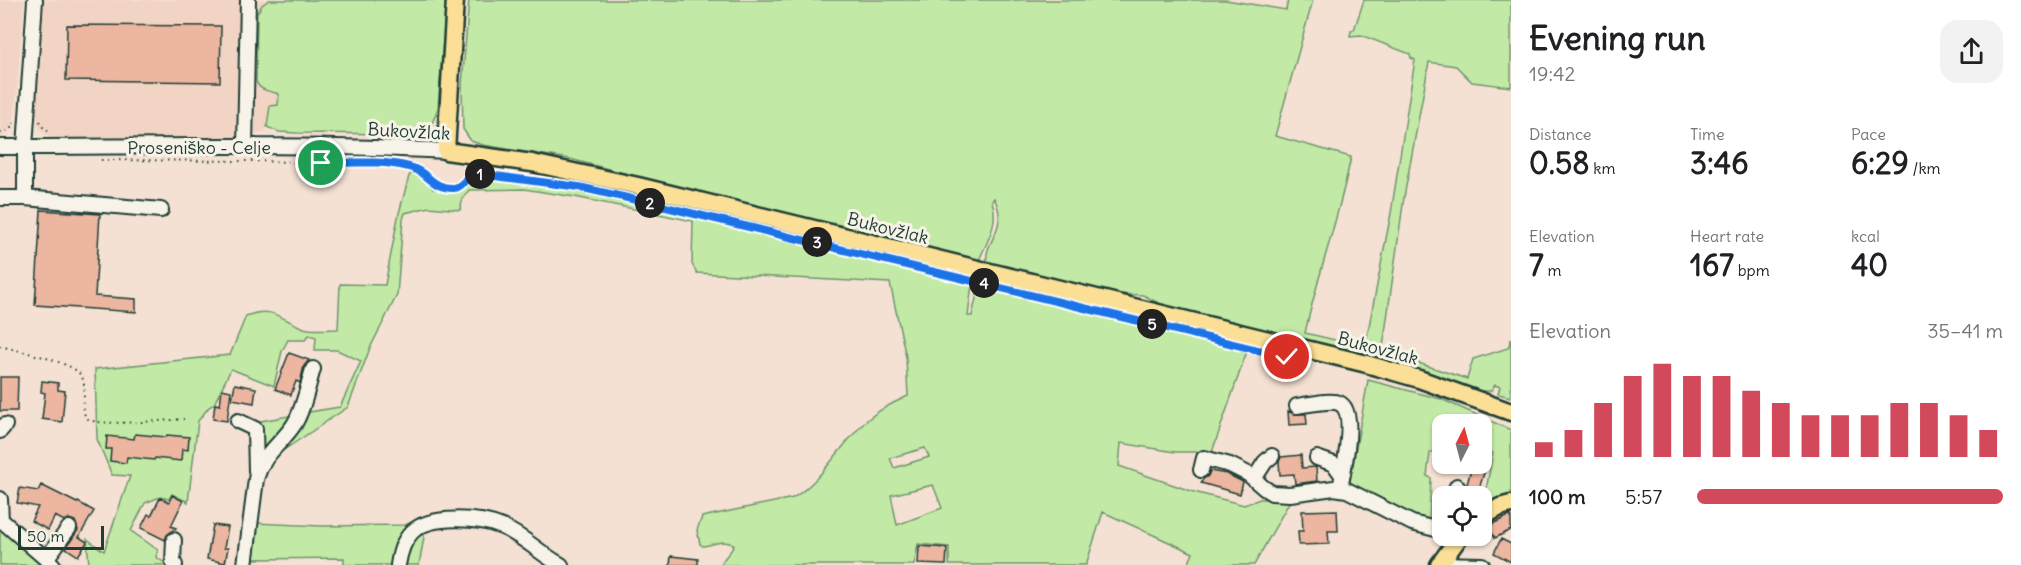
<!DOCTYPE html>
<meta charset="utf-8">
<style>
body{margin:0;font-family:Delius,sans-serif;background:#f2f2f2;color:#202124;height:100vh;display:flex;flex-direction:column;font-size:22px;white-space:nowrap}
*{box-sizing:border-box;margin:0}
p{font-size:20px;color:#757577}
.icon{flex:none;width:33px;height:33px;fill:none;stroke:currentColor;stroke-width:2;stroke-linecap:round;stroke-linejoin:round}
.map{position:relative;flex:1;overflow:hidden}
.side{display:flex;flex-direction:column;background:#fff;width:510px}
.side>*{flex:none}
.needle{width:39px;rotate:6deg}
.tools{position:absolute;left:1432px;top:414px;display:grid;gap:12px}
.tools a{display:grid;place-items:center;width:60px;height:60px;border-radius:12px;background:#fff;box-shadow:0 2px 4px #0004;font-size:30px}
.scale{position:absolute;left:18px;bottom:15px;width:86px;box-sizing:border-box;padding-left:6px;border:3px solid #1f3d34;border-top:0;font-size:16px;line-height:21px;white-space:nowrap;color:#1f3d34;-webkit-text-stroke:4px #f7f3e8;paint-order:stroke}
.pin{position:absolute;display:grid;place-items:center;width:51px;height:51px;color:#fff;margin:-26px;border:3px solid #fff;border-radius:50%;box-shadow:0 2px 6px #0007}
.km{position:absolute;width:30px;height:30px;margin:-15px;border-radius:50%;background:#222;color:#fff;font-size:16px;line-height:30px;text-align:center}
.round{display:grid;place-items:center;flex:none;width:63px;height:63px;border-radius:18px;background:#f2f2f2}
.head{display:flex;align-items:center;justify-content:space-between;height:102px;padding:0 18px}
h1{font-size:33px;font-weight:800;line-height:45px}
.stats{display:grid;grid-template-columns:repeat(3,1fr);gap:9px;height:102px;padding:6px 18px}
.stats div{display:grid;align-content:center}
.stats b{font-size:30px;font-weight:800}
.stats small{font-size:16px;font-weight:400}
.stats p{font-size:16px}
.chart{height:168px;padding:12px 18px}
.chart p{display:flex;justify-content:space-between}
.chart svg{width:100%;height:108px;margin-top:6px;stroke:#d1495b;stroke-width:6}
ul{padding:0 18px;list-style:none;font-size:20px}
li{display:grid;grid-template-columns:96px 72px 1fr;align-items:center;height:45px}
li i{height:15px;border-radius:8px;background:#d1495b}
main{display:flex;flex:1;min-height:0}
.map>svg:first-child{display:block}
.built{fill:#f2d4c4}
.green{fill:#c2eaa6;stroke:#70946d;stroke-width:1.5;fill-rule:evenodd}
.building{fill:#edb6a1;stroke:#1f3d34;stroke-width:1.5}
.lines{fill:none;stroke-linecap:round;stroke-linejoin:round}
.minor-casing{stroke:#1f3d34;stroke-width:18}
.major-casing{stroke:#1f3d34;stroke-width:21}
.path{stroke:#1f3d34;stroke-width:2;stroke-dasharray:1.5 4.5;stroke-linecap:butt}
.minor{stroke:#f7f3e8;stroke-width:14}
.major{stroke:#fbdf96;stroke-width:16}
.route-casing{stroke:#fff;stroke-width:12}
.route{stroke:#1a73e8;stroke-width:8}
.labels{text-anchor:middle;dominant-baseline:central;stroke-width:6;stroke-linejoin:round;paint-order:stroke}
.street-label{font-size:18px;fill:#1f3d34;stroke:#f7f3e8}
</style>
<main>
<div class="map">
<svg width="1511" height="565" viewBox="0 0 1511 565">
<rect width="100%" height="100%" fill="#f4e1d3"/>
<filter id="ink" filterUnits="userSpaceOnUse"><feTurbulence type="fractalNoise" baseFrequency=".0167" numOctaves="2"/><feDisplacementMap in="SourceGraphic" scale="12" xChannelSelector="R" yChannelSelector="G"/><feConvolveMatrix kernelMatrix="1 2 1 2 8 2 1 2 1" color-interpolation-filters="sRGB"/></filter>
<g filter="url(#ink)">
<path class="built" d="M0,0h24l-9,112 -4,17 -11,9z
M44,0h225l-7,5 1,84 16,5 -1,11 -8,1 -5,27 -47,6 -165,1 -12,-9 -5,-10z"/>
<path class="green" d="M269,0h177l-8,108 -9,23 -23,3 -110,-1 -17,-1 -12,-5 3,-21 8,-1 1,-11c-9,-3 -20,-3 -23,-13l1,-68 5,-8z
M469,0h757l60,10 2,-10h25l-38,136 76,21c-12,60 -33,117 -46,176l56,13 -1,7 -3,1 -191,-47 -23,-12 -28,-1 -128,-31c-4,-22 23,-34 7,-65l-2,3c7,22 -4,39 -13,59l-5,1 -213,-52 -191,-50 -87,-14 -12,-4 -8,-12 -1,-44z
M1364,0h147v87l-39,-5 -16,-16 -27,-4 -25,135 -21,150 8,7 76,25 6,-20 35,-11 3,-9v58l-13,-3 2,-7 -5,-2 -4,6h-15l-110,-35 -2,-4 27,-139 24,-153 -4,-2 -1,-4 -49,-19 -11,1 1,-5 3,-1z
M413,171l9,5 11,13c12,0 30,5 36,-7l10,-4 84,10 72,14 337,82 -4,32h4l7,-31 268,66 -35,101h-37l-54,-9 -2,23 75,26 50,13 16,-6h31l-37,66h-66l5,-12 -90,-41 -17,53h-137v-18l-31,-3 -4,21h-193c2,-8 10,-12 13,-20 -12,-7 -19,0 -31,1l-3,-2 -3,-14 5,-13 91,-19c30,-19 46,-51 71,-75 12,-12 29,-20 44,-27l-2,-39 -16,-74 -193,-10 -5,-9 1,-43 -118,-24 -51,-8 -55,1 -6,8 -3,12 -31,-3 -24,6 -2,6 -6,76 -27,53 -22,59 -76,51 31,-45 37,-6 21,-46 -24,-11h-22l1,-13 -7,-2 -4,5h-17l-6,11 -8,35 -43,-17 -17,35 -5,3 -11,14 -10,81 -16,-8 -3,5 -9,-2 -15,6 -14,28 27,19 -2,7 12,8h-79l-2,-26 17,12 26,-75 -18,-1 -15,-36 -2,-70 135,-14 16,-39c27,-11 35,4 58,12 10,3 24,1 34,1l2,-45 45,1 13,-68 11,-41zM925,448l4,9 -35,11 -4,-10zM933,485l9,23 -45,17 -6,-30z
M1368,380l73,19 70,31v66l-29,12v-12h-4l8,-6 7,-37 -11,-3v-26h-39v24l-13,5 -3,23 4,2 -2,48 -80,-39z
M294,415l-31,39 -4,-6 2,-27z
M412,522l1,5 -17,38h-52v-7l-93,1 3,-36 68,3 83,-1z
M426,526l-7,39h-20l4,-16z
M0,527l43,38h-43z"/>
<path class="building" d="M67,25l154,1 -1,56 -154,-2z
M41,210l59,4 -5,82 41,3v13l-101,-7z
M289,353l20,7 -5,6 -4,17 -4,-2 -5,14 -16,-6z
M0,377h18l-1,34h-17z
M42,381l16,2v7l7,1 -3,31 -20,-3 3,-26 -4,-1z
M235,384l21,4 -2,15 -22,-4z
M222,389l9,2 -4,30 -14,-2 2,-15 5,1z
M1288,411l6,3h12l1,10 -18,1z
M135,434l31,3 1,-2 22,2 -1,13 -6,-1 -1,12 -26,-3 -1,2 -27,-3 -1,6 -16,-2 1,-12h-5l1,-13 27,3z
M1301,455l1,13 14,-1 1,14 -22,3 -1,-10 -14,1 -1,-13 2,-5z
M1471,469l13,4 -7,22 -12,-3z
M1210,471l17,3 16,8 -3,12 -39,-11 2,-4 5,-3z
M41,485l36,18 1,-1 16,9 -15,26 8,5 -9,14 -12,-8 12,-18 -3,-9 -6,-2 -5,2 -9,-5 -7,14 -17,-9 7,-14 -21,-4 3,-15 18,3z
M172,495l11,6 -12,25 5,2 -9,7 -2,5 -24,-12 7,-14 3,2 9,-18 9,4z
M1337,510l1,21h-10l1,13 -30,1 -1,-14h5l-1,-20z
M1511,515v15l-16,8 -7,-12z
M213,525l15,2 -4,21h4l-3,15 -18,-4z
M1501,539l10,5v18l-17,-9z
M919,546l28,2 -1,17 -28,-1z
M671,556l27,3v6h-28z"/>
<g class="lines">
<g class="minor-casing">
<path id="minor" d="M245,146l3,-146
M0,147c149,0 298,-4 446,4
M0,198h25l136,12
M25,198v-51l10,-147
M1297,406c10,-1 33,-7 42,-3 19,8 4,68 1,86
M238,421l17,8 1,42
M0,431l5,-6
M1317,458l17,6 8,11
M1201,470l3,-12 26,7 18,9 16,14 8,5 18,1 44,-6 13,2 65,33 31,8
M1254,479l11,-17 7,-6
M1454,496l3,-10
M0,499l1,21
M0,519l53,46
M174,540l-1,22 2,3
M46,559l23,-31
M1439,564l43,1
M245,565l11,-86c7,-25 23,-33 37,-53 10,-14 15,-41 20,-57
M398,565c2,-13 5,-24 14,-33 18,-18 69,-14 90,-5 22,9 38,27 59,38"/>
</g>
<g class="major-casing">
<path id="major" d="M455,0l-9,151 86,12 106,23 725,177 56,16 92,33
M1482,517l18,-10 11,-3
M1439,565l21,-29"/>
</g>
<path class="path" d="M40,121l4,8 8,4
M0,133l10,-3 4,-7
M101,160l149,1 142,3c9,1 20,1 28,6 13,7 8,14 27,17 3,0 8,1 10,1 11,-4 5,-12 23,-14l76,10
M0,346c19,5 64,14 78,26 3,3 6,8 6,12 2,10 -5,28 4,35 10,8 80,1 96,0"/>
<use href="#minor" class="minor"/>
<use href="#major" class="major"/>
</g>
</g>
<g class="lines" filter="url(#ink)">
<g class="route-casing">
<path id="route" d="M321,163c29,0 60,-3 88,4 19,4 22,22 45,21 11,-1 8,-12 26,-14l99,13 66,15 642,155"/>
</g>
<use href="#route" class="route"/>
</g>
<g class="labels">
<g class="street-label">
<text transform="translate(409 131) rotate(3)">Bukovžlak</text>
<text x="199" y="147">Proseniško - Celje</text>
<text transform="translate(888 228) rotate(14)">Bukovžlak</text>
<text transform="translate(1378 348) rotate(15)">Bukovžlak</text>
</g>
</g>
</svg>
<div class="tools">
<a><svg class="needle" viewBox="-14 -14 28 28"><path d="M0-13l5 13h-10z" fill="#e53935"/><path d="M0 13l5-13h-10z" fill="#757577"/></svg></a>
<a><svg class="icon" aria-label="locate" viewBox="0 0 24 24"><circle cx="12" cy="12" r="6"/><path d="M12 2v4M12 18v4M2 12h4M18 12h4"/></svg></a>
</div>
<div class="scale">50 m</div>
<div class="pin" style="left:321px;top:163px;background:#1e9e55"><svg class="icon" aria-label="arrive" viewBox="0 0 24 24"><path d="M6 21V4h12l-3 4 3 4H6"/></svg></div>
<div class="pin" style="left:1287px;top:357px;background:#d93025"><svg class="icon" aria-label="check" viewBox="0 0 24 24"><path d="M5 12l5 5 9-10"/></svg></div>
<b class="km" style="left:480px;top:174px">1</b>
<b class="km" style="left:650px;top:203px">2</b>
<b class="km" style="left:817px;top:242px">3</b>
<b class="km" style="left:984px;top:283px">4</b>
<b class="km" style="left:1152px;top:324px">5</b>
</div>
<section class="side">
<div class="head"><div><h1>Evening run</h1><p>19:42</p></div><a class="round"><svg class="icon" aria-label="share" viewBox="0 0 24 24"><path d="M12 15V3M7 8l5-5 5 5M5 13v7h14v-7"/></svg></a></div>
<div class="stats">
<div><p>Distance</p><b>0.58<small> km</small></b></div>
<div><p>Time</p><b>3:46</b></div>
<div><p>Pace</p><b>6:29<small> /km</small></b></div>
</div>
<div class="stats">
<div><p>Elevation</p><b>7<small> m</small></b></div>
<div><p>Heart rate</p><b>167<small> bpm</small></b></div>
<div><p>kcal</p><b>40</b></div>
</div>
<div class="chart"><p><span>Elevation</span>35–41 m</p>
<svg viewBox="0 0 160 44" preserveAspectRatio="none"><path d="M5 44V38M15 44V33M25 44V22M35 44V11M45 44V6M55 44V11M65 44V11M75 44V17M85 44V22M95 44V27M105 44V27M115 44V27M125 44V22M135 44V22M145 44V27M155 44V33"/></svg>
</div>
<ul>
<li><b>100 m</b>5:57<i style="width:100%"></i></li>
</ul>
</section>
</main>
